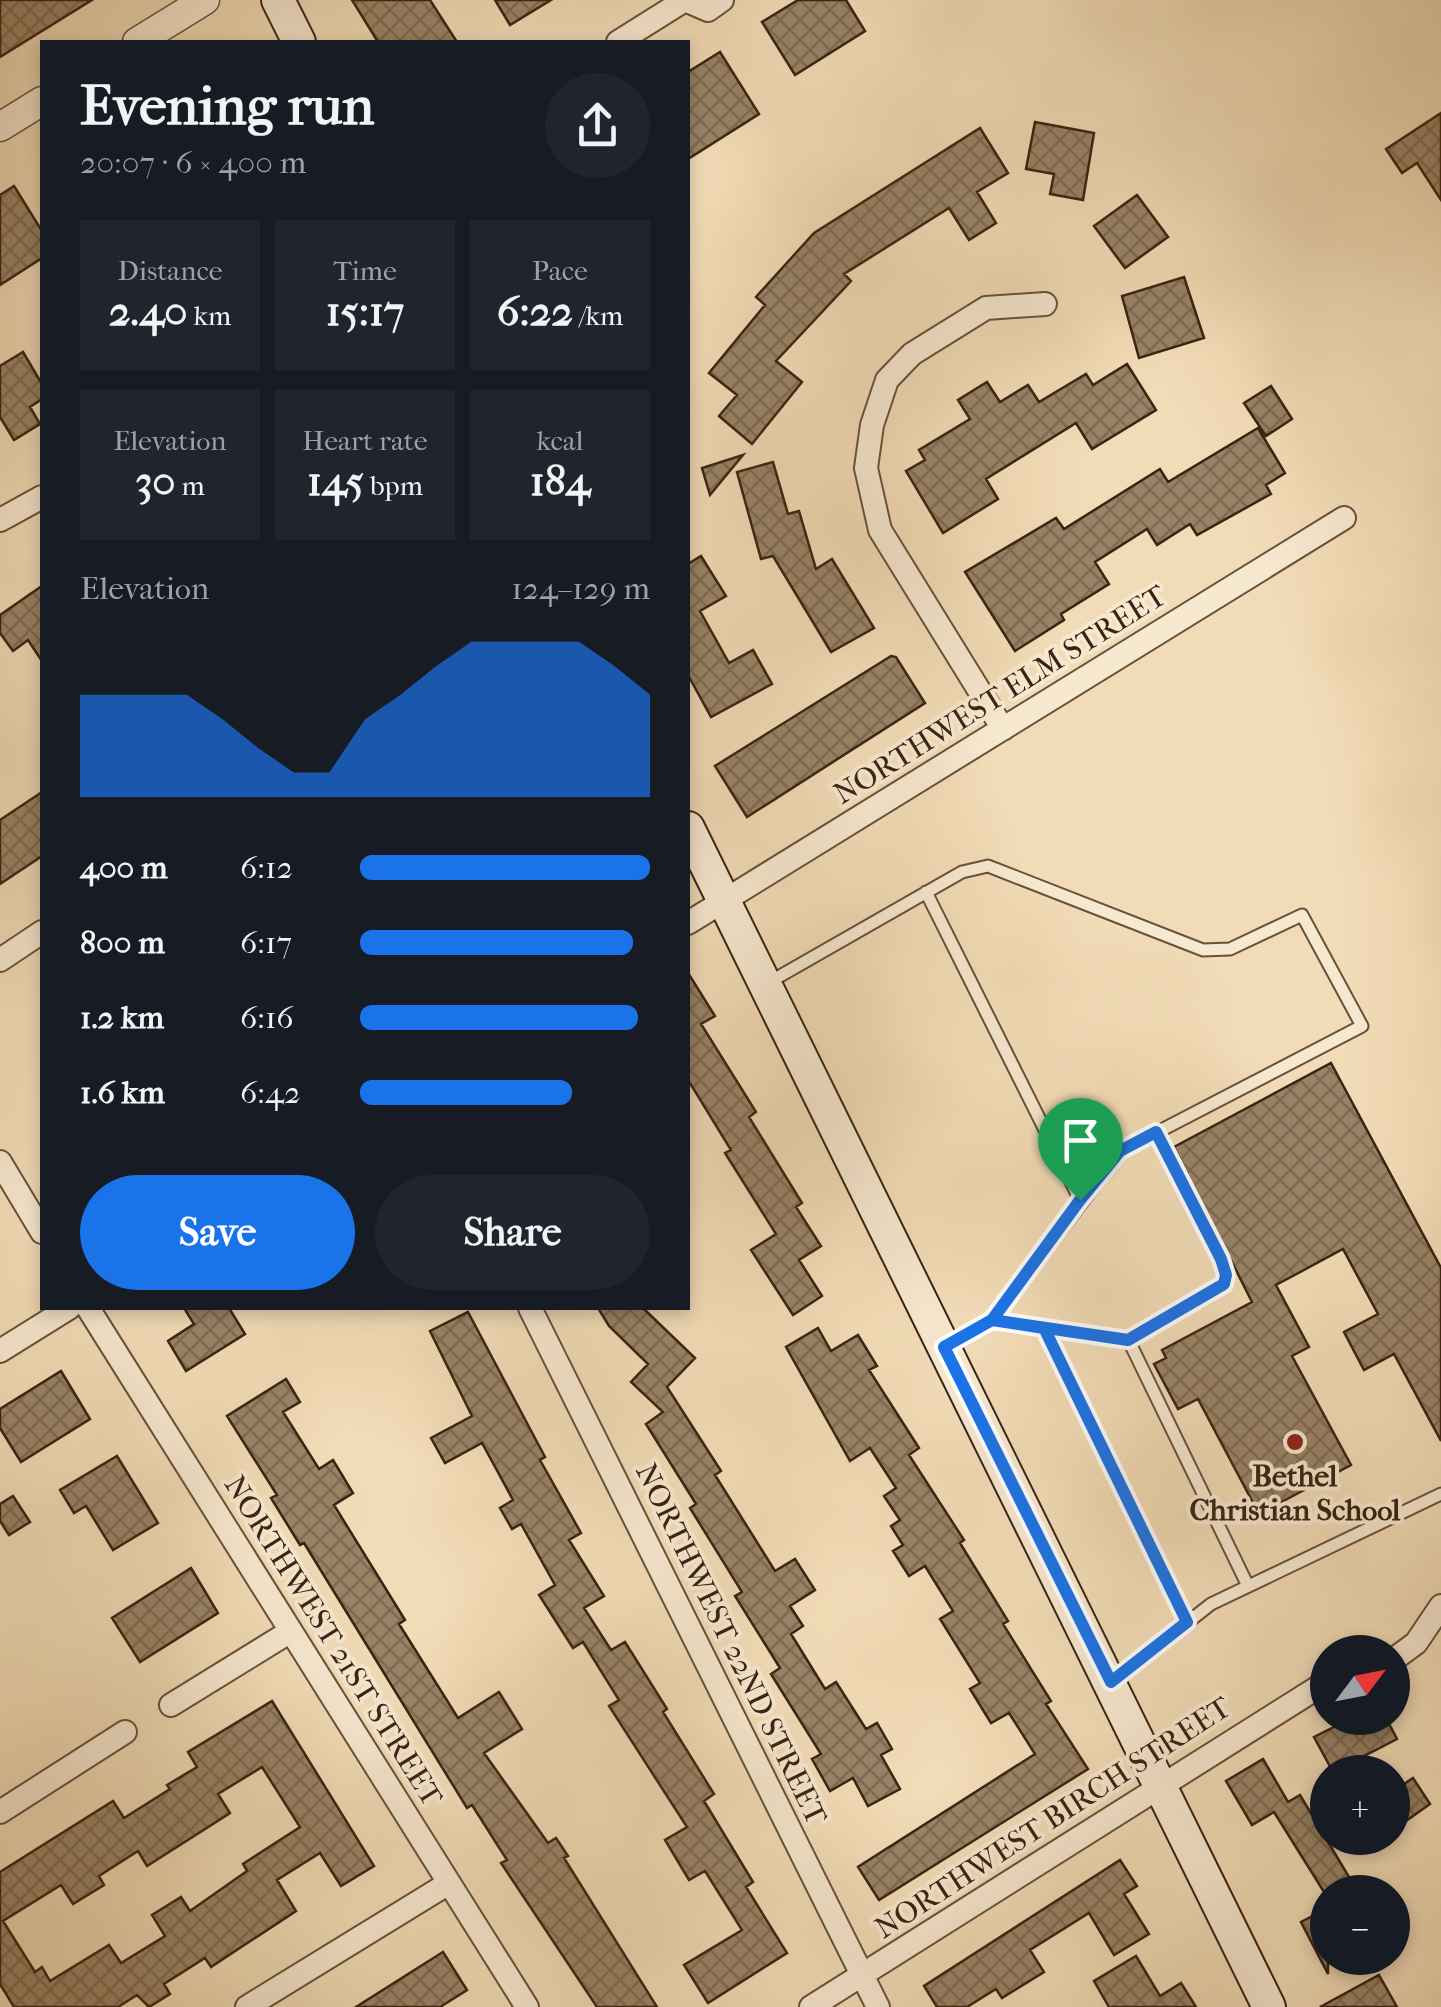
<!DOCTYPE html>
<meta charset="utf-8">
<style>
body{margin:0;font-family:"IM FELL French Canon",serif;background:#20242c;color:#f1f3f6;height:100vh;display:flex;flex-direction:column;font-size:38px;white-space:nowrap}
*{box-sizing:border-box;margin:0}
p{font-size:32px;color:#9ea1a6}
.icon{flex:none;width:55px;height:55px;fill:none;stroke:currentColor;stroke-width:2;stroke-linecap:round;stroke-linejoin:round}
.map{position:relative;flex:1;overflow:hidden}
.panel{position:absolute;left:40px;top:40px;width:650px;height:1270px;display:flex;flex-direction:column;background:#171b24;border-radius:0px;box-shadow:0 5px 15px #0003}
.panel>*{flex:none}
.needle{width:65px;rotate:58deg}
.controls{position:absolute;left:1310px;top:1635px;display:grid;gap:20px}
.controls a{display:grid;place-items:center;width:100px;height:100px;border-radius:50%;background:#171b24;box-shadow:0 5px 15px #0003;font-size:50px}
.pin{position:absolute;display:grid;place-items:center;width:85px;height:85px;color:#fff;margin:-102px -42px;border-radius:50% 50% 50% 0;rotate:-45deg;box-shadow:0 0 10px #0007}
.pin .icon{rotate:45deg}
.round{display:grid;place-items:center;flex:none;width:105px;height:105px;border-radius:52px;background:#20242c}
.headline{display:flex;align-items:center;justify-content:space-between;height:170px;padding:0 40px}
h1{font-size:55px;font-weight:800;line-height:75px}
.metrics{display:grid;grid-template-columns:repeat(3,1fr);gap:15px;height:170px;padding:10px 40px}
.metrics div{display:grid;align-content:center;border-radius:0px;background:#20242c;text-align:center}
.metrics b{font-size:42px;font-weight:800}
.metrics small{font-size:28px;font-weight:400}
.metrics p{font-size:28px}
.chart{height:280px;padding:20px 40px}
.chart p{display:flex;justify-content:space-between}
.chart svg{width:100%;height:180px;margin-top:10px;fill:#1a73e8;opacity:.7}
.primary-button{display:flex;gap:20px;margin-top:auto;padding:20px 40px}
.primary-button a{flex:1;height:115px;border-radius:60px;background:#1a73e8;color:#fff;font-size:40px;font-weight:800;line-height:115px;text-align:center}
.primary-button a+a{background:#20242c;color:#f1f3f6}
ul{padding:0 40px;list-style:none;font-size:32px}
li{display:grid;grid-template-columns:160px 120px 1fr;align-items:center;height:75px}
li i{height:25px;border-radius:12px;background:#1a73e8}
.map>svg:first-child{display:block}
.building{fill:url(#building-cross-hatch);stroke:#392311;stroke-width:2.5;fill-rule:evenodd}
.lines{fill:none;stroke-linecap:round;stroke-linejoin:round}
.service-casing{stroke:#67513a;stroke-width:15}
.minor-casing{stroke:#67513a;stroke-width:26}
.tertiary-casing{stroke:#67513a;stroke-width:31}
.secondary-casing{stroke:#392311;stroke-width:36}
.service{stroke:#f7e8d0;stroke-width:11}
.minor{stroke:#f7e8d0;stroke-width:22}
.tertiary{stroke:#f7e8d0;stroke-width:28}
.secondary{stroke:#f7e8d0;stroke-width:32}
.route-casing{stroke:#fff;stroke-width:20}
.route{stroke:#1a73e8;stroke-width:12}
.poi-dot{fill:#8f2418;stroke:#f7e8d0;stroke-width:4}
.labels{text-anchor:middle;dominant-baseline:central;stroke-width:8;stroke-linejoin:round;paint-order:stroke}
.street-label{font-size:30px;fill:#392311;stroke:#f7e8d0}
.poi-label{font-size:30px;font-weight:bold;fill:#392311;stroke:#f7e8d0}
</style>
<div class="map">
<svg width="1441" height="2007" viewBox="0 0 1441 2007">
<defs>
<pattern id="building-cross-hatch" width="8" height="8" patternUnits="userSpaceOnUse" patternTransform="scale(2.5)"><rect width="8" height="8" fill="#998367"/><path d="M0 0l8 8M0 8l8-8" fill="none" stroke="#7e6b53"/></pattern>
</defs>
<rect width="100%" height="100%" fill="#f2dcb7"/>
<filter id="stains"><feTurbulence type="fractalNoise" baseFrequency=".002" numOctaves="4"/><feColorMatrix values="0 0 0 0 .2 0 0 0 0 .09 0 0 0 0 .02 0 0 0 .5 -.17"/></filter>
<radialGradient id="worn" r=".72"><stop offset=".6" stop-color="#630" stop-opacity="0"/><stop offset="1" stop-color="#630" stop-opacity=".3"/></radialGradient>
<path class="building" d="M0,0h92l-92,57z
M352,0h78l27,42h-79z
M495,0h56l-41,25z
M798,0h48l19,31 -70,44 -33,-53z
M720,52l39,62 -71,45v-87z
M1441,113v87l-24,-37 -15,10 -16,-24z
M1035,122l59,11 -11,67 -33,-6 4,-20 -28,-5z
M980,128l28,45 -31,19 19,31 -27,17 -20,-32 -105,66 7,7 -75,80 26,21 -50,62 -33,-28 18,-21 -28,-22 56,-68 -9,-8 58,-64z
M14,186l28,45v27l-42,27v-90z
M1137,195l31,42 -43,31 -31,-42z
M1184,277l20,61 -65,20 -17,-62z
M23,352l19,32v15l-12,8 10,17 -26,16 -14,-23v-51z
M1127,364l29,46 -64,39 -16,-26 -90,56 12,20 -55,34 -37,-62 19,-11 -6,-10 51,-31 -12,-19 29,-18 13,20 28,-17 11,17 47,-28 7,11z
M1271,386l21,33 -26,17 -22,-33z
M1258,428l27,45 -19,12 5,9 -74,41 -7,-11 -33,21 -10,-16 -52,33 14,22 -48,30 3,6 -49,31 -50,-79 91,-54 8,11 96,-60 8,13z
M743,455l-33,40 -8,-27z
M773,462l15,52 11,-3 17,58 16,-10 42,69 -43,24 -58,-96 -12,3 -24,-87z
M701,556l25,40 -26,15 29,52 24,-13 19,34 -61,33 -23,-42v-111z
M42,586v75l-14,-21 -15,11 -13,-18v-18z
M891,656l5,1 29,46 -178,114 -32,-51z
M42,792v64l-42,28v-64z
M688,973l27,43 -14,8 55,88 -7,5 53,86 -6,4 25,39 -22,14 23,36 -29,19 -42,-65 25,-16 -51,-81 6,-3 -43,-70z
M1331,1063l110,205v173l-47,-87 -30,16 -20,-38 34,-18 -35,-65 -67,36 33,62 -17,9 59,109 -92,49 -61,-115 -20,10 -24,-45 12,-6 -4,-8 90,-48 -78,-155z
M184,1308h45l16,26 -59,37 -18,-30 26,-17z
M598,1308h45l52,50 -28,29 54,84 -6,4 60,96 20,-12 20,31 -25,16 13,20 -12,8 34,55 11,-7 30,47 11,-6 15,26 -11,6 19,34 -32,17 -15,-28 -23,13 -18,-32 9,-5 -50,-80 9,-6 -45,-72 7,-4 -52,-84 6,-4 -50,-80 17,-12 -32,-30 17,-18 -39,-38z
M468,1312l77,145 -5,3 41,73 -12,7 35,56 -20,12 27,42 14,-8 42,67 -4,3 51,82 -10,7 49,81 -7,5 41,66 -79,50 -24,-38 58,-35 -37,-59 -16,9 -24,-40 22,-13 -78,-121 10,-6 -36,-58 -10,6 -34,-53 16,-10 -34,-61 -9,5 -12,-21 13,-8 -31,-57 -37,20 -14,-25 41,-22 -42,-85z
M818,1328l13,23 27,-16 19,31 -8,4 50,78 -10,7 55,85 -4,3 48,78 -5,3 48,77 -5,3 42,65 -209,131 -21,-33 177,-113 -26,-41 -18,10 -21,-34 10,-6 -40,-64 13,-8 -28,-45 -16,10 -16,-25 10,-6 -12,-19 9,-6 -16,-24 12,-8 -26,-40 -20,13 -64,-114z
M61,1371l29,48 -69,43 -21,-34v-19z
M286,1379l14,23 -17,10 36,57 14,-9 20,33 -19,12 71,115 -6,4 59,94 41,-26 23,37 -38,24 64,90 8,-5 12,18 -4,2 93,149h-60l-96,-144 6,-3 -35,-55 -5,3 -163,-265 -4,2 -29,-47 6,-3 -50,-79z
M117,1456l41,67 -45,27 -27,-44 -12,7 -14,-23z
M13,1496l17,26 -21,13 -9,-14v-17z
M191,1568l27,45 -78,49 -28,-44z
M272,1701l102,165 -33,20 -21,-33 -43,27 19,31 -85,56 -6,-9 -41,26 6,10 -21,13 -12,-12 -19,12h-104l-14,-23v-112l113,-71 11,17 46,-29 -3,-4 30,-18 -9,-15zM262,1767l38,60 -57,37 4,7 -57,40 -9,-14 -29,18 13,21 -44,27 -12,-18 -59,36 -8,-14 -7,5 -32,-51 58,-36 12,19 31,-19 -5,-9 39,-25 9,15 83,-53 -12,-19z
M1352,1718h34l11,21 -64,33 -19,-35z
M1263,1759l25,43 12,-7 58,97h-34l-50,-80 -22,13 -26,-44z
M1413,1778l17,26 -24,17 -14,-19v-10z
M1120,1860l17,26 -13,8 25,40 -35,21 -25,-42 -59,37 14,22 -42,26 -6,-9 -29,18h-30l-13,-21z
M1328,1908v66l-27,-52z
M443,1952l24,38 -27,17h-84z
M1136,1956l24,40 21,-13 15,24h-87l-15,-26z
M1379,1975l18,32h-77z"/>
<g class="lines">
<g class="service-casing">
<path id="service" d="M926,892l154,308
M766,984l196,-112 26,-6 215,84 27,-1 72,-34 60,111 -241,125 -128,169 -45,25
M993,1320l135,19 96,-55 2,-9 -5,-16 -65,-127
M1045,1328l142,294
M1128,1339l120,247
M1112,1682l99,-78 230,-110"/>
</g>
<g class="minor-casing">
<path id="minor" d="M685,0l23,10 14,-10
M618,42l67,-42
M0,520l42,-23
M1003,729l-123,-199 -14,-62 6,-43 15,-45 25,-26 74,-46 59,-4
M688,923l656,-405
M0,960l42,-28
M0,1162l42,70
M88,1308l439,699
M530,1308l348,699
M0,1351l69,-43
M1397,1657l19,-14 25,-37
M171,1705l120,-74
M0,1812l125,-80
M247,2007l202,-124
M811,2007l517,-326"/>
</g>
<g class="tertiary-casing">
<path id="tertiary" d="M137,42l68,-42
M0,127l42,-26"/>
</g>
<g class="secondary-casing">
<path id="secondary" d="M278,0l21,42
M688,828l581,1179"/>
</g>
<use href="#service" class="service"/>
<use href="#minor" class="minor"/>
<use href="#tertiary" class="tertiary"/>
<use href="#secondary" class="secondary"/>
</g>
<g class="lines">
<g class="route-casing">
<path id="route" d="M1080,1200l-88,120 52,8 143,294 -76,60 -167,-335 48,-27 136,20 96,-56 2,-9 -5,-16 -65,-127 -36,19 -40,49"/>
</g>
<use href="#route" class="route"/>
</g>
<circle class="poi-dot" cx="1295" cy="1442" r="10"/>
<g class="labels">
<g class="street-label">
<text transform="translate(1000 695) rotate(-32)">NORTHWEST ELM STREET</text>
<text transform="translate(333 1641) rotate(58)">NORTHWEST 21ST STREET</text>
<text transform="translate(731 1644) rotate(64)">NORTHWEST 22ND STREET</text>
<text transform="translate(1053 1818) rotate(-33)">NORTHWEST BIRCH STREET</text>
</g>
<g class="poi-label">
<text x="1295" y="1476">Bethel<tspan x="1295" dy="34">Christian School</tspan></text>
</g>
</g>
<rect width="100%" height="100%" filter="url(#stains)"/>
<rect width="100%" height="100%" fill="url(#worn)"/>
</svg>
<div class="controls">
<a><svg class="needle" viewBox="-14 -14 28 28"><path d="M0-13l5 13h-10z" fill="#e53935"/><path d="M0 13l5-13h-10z" fill="#9ea1a6"/></svg></a>
<a>+</a>
<a>−</a>
</div>
<div class="pin" style="left:1080px;top:1200px;background:#1e9e55"><svg class="icon" aria-label="arrive" viewBox="0 0 24 24"><path d="M6 21V4h12l-3 4 3 4H6"/></svg></div>
<section class="panel">
<div class="headline"><div><h1>Evening run</h1><p>20:07 · 6 × 400 m</p></div><a class="round"><svg class="icon" aria-label="share" viewBox="0 0 24 24"><path d="M12 15V3M7 8l5-5 5 5M5 13v7h14v-7"/></svg></a></div>
<div class="metrics">
<div><p>Distance</p><b>2.40<small> km</small></b></div>
<div><p>Time</p><b>15:17</b></div>
<div><p>Pace</p><b>6:22<small> /km</small></b></div>
</div>
<div class="metrics">
<div><p>Elevation</p><b>30<small> m</small></b></div>
<div><p>Heart rate</p><b>145<small> bpm</small></b></div>
<div><p>kcal</p><b>184</b></div>
</div>
<div class="chart"><p><span>Elevation</span>124–129 m</p>
<svg viewBox="0 0 160 44" preserveAspectRatio="none"><path d="M0 44V19L10 19L20 19L30 19L40 25L50 32L60 38L70 38L80 25L90 19L100 12L110 6L120 6L130 6L140 6L150 12L160 19V44z"/></svg>
</div>
<ul>
<li><b>400 m</b>6:12<i style="width:100%"></i></li>
<li><b>800 m</b>6:17<i style="width:94%"></i></li>
<li><b>1.2 km</b>6:16<i style="width:96%"></i></li>
<li><b>1.6 km</b>6:42<i style="width:73%"></i></li>
</ul>
<div class="primary-button"><a>Save</a><a>Share</a></div>
</section>
</div>
